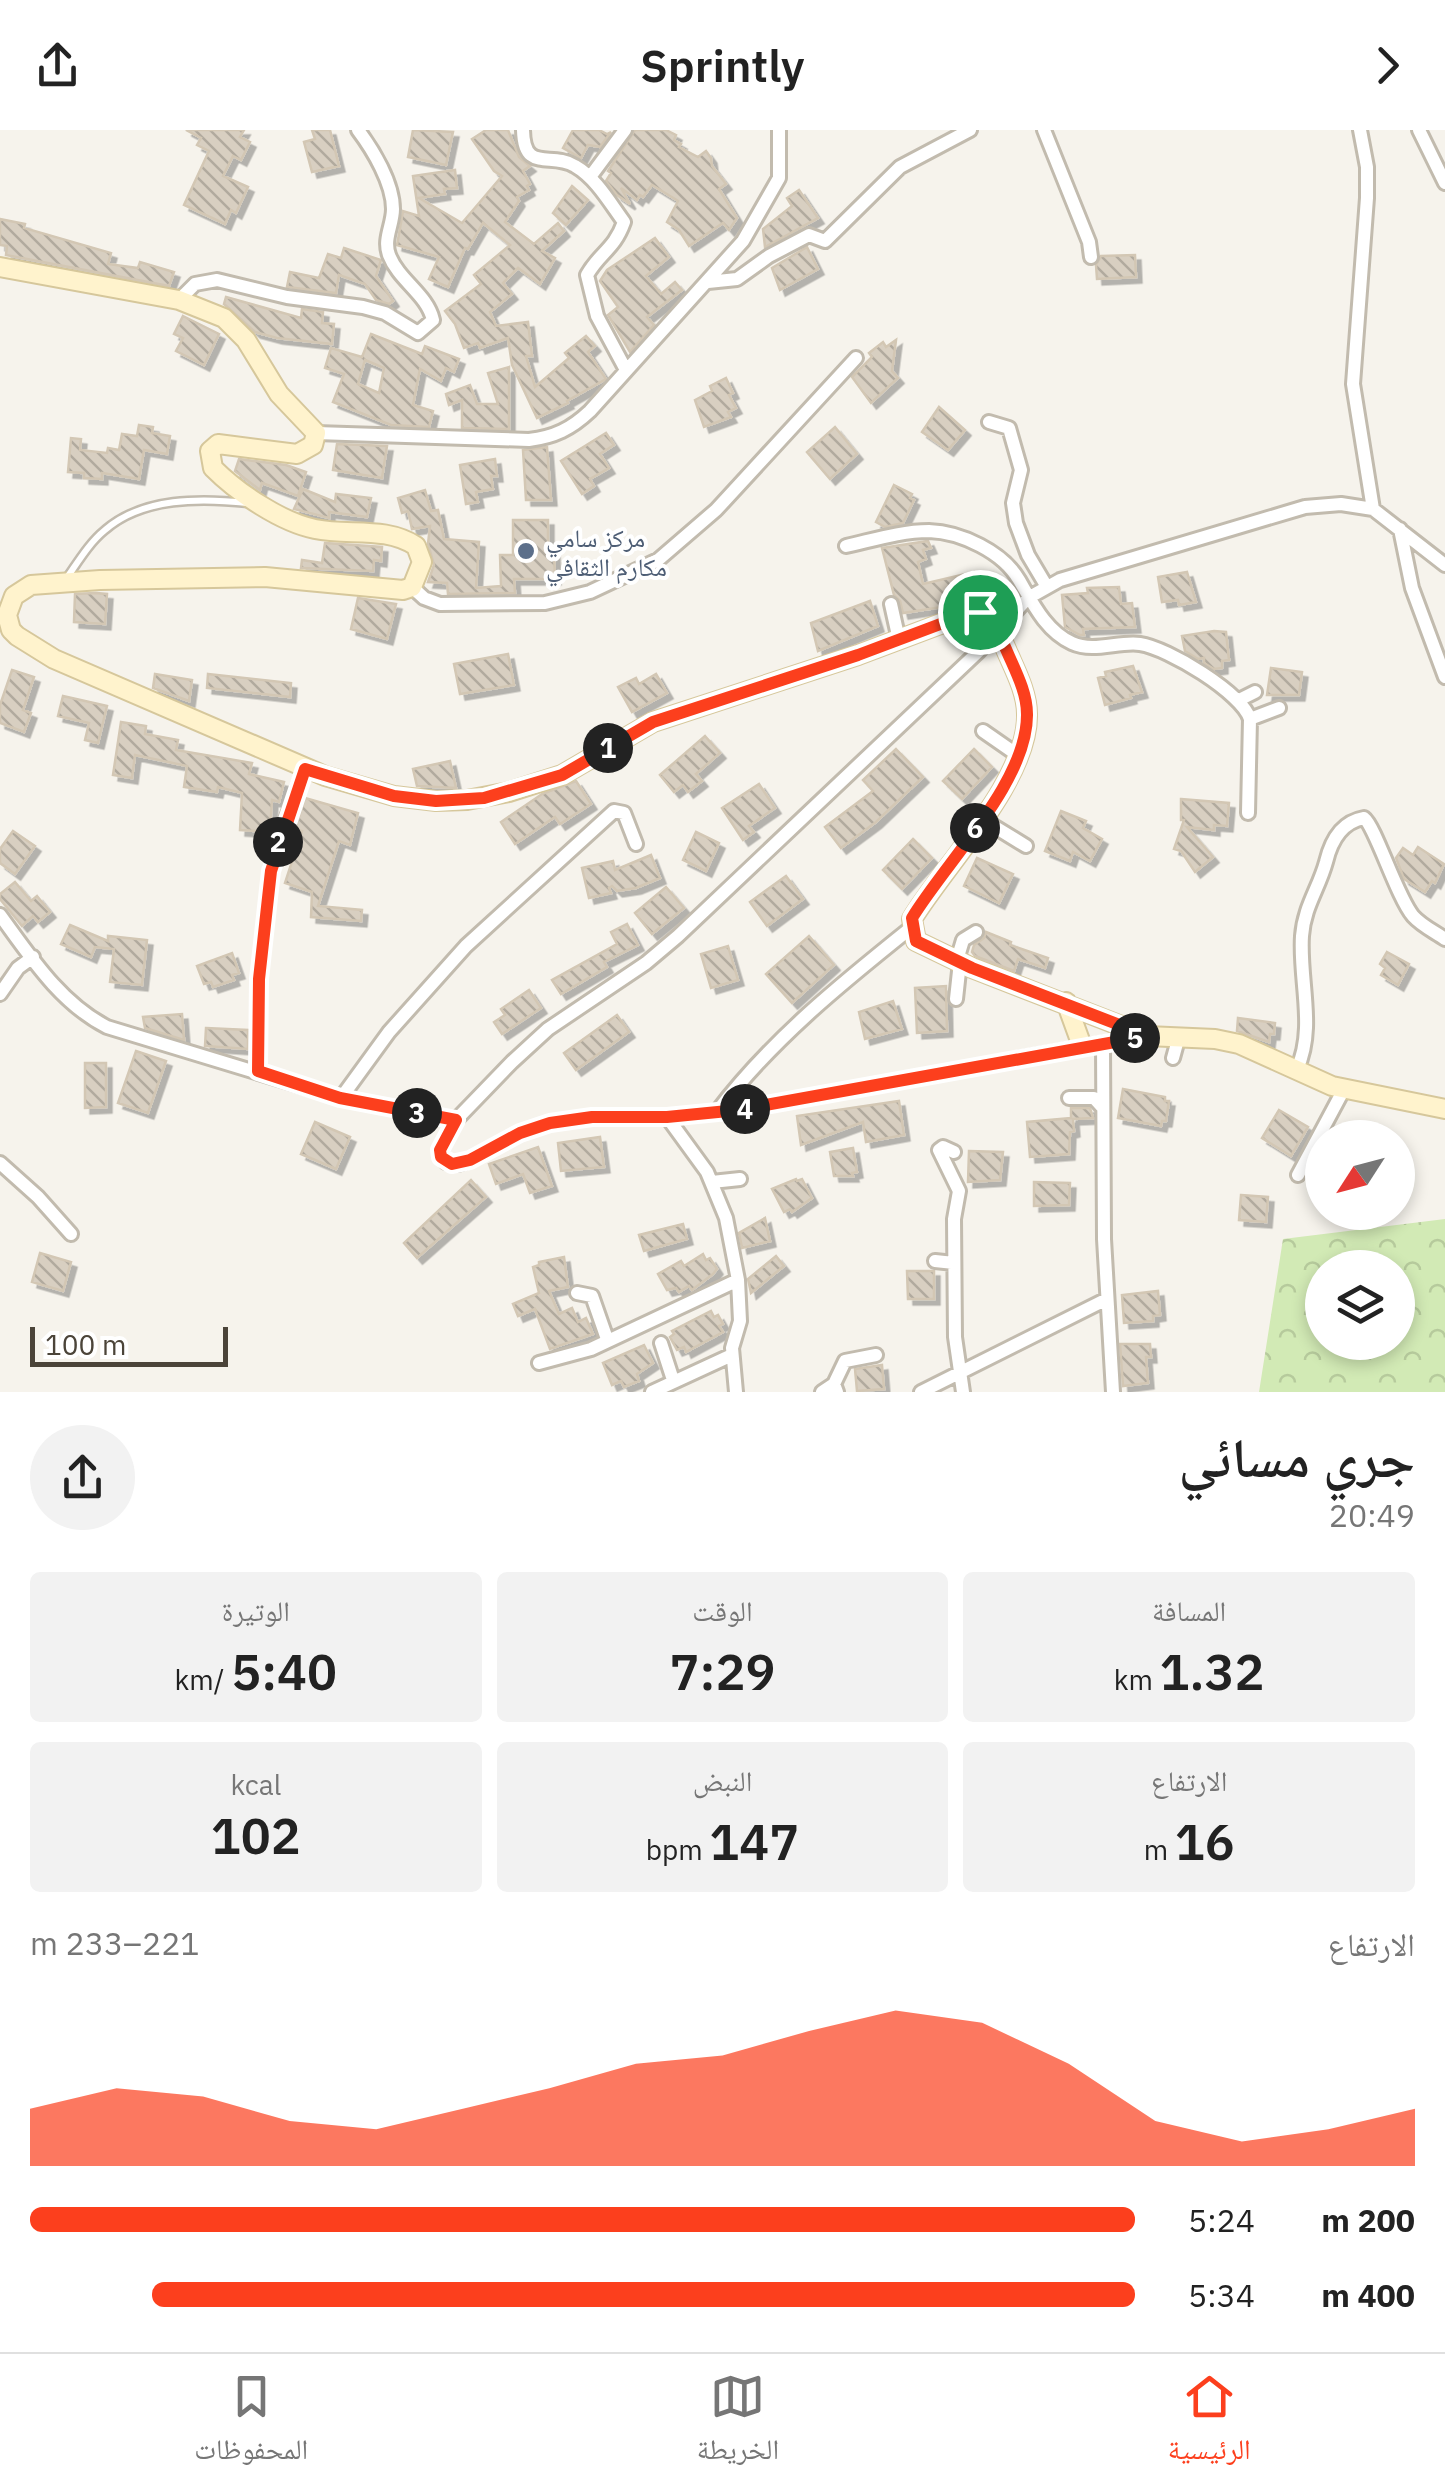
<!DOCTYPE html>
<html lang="ar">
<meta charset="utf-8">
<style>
body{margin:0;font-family:"IBM Plex Sans","Noto Naskh Arabic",sans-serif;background:#f2f2f2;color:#222;direction:rtl;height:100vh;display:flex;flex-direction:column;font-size:38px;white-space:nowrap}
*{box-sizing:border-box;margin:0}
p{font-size:32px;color:#767676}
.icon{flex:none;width:55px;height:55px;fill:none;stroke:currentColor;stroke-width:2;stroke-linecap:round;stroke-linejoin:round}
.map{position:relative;height:1262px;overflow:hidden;direction:ltr}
.side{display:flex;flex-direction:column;background:#fff;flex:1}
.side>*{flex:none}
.needle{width:65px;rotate:234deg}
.buttons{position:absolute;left:1305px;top:990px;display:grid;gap:20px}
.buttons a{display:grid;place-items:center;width:110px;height:110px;border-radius:50%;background:#fff;box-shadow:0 5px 15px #0003;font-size:50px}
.scale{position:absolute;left:30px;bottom:25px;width:198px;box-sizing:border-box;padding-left:10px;border:5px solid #4b4439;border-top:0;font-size:28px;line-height:35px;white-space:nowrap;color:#4b4439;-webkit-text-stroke:8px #fff;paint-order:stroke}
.pin{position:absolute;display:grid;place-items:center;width:85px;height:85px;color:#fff;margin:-42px;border:5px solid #fff;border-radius:50%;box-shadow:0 2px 10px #0007}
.km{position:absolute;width:50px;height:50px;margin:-25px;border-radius:50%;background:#222;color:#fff;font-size:28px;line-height:50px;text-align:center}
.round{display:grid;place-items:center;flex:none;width:105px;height:105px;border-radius:52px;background:#f2f2f2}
.headline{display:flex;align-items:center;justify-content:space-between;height:170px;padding:0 30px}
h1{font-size:55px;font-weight:600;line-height:75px}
.metrics{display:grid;grid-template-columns:repeat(3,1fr);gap:15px;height:170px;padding:10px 30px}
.metrics div{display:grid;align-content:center;border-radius:10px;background:#f2f2f2;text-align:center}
.metrics b{font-size:50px;font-weight:600}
.metrics small{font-size:28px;font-weight:400}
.metrics p{font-size:28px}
.chart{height:280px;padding:20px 30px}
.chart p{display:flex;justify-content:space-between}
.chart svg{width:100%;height:180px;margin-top:10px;fill:#fc3f1d;opacity:.7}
ul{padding:0 30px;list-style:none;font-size:32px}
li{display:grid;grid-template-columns:160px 120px 1fr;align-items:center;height:75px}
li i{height:25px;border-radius:12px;background:#fc3f1d}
header{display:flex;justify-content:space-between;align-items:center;height:130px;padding:0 30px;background:#fff;font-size:45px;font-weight:600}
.menu{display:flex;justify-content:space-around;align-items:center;height:140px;border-top:2px solid #e0e0e0;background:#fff;font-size:28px;color:#767676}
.menu a{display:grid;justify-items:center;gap:5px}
.menu .active{color:#fc3f1d}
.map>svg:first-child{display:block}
.forest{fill:url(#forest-crowns);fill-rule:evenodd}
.building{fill:url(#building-back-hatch);stroke:#d3c7b4;stroke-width:2.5;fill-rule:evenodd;filter:url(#shadow)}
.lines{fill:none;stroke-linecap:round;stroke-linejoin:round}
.lane-casing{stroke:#c2bbae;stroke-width:11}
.street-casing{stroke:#c2bbae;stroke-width:18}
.secondary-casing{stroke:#d6c79b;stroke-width:22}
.lane{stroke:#fff;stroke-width:6}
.street{stroke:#fff;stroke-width:12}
.secondary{stroke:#fff3cd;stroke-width:18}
.route-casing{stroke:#fff;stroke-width:20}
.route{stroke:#fc3f1d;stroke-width:12}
.service-dot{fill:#5c6f8a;stroke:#fff;stroke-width:4}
.labels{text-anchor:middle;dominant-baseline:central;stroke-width:8;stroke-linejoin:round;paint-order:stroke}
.service-label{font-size:25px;fill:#4e5e75;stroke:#fff;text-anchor:start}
</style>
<header><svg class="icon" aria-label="forward" viewBox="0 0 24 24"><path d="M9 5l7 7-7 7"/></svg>Sprintly<svg class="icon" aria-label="share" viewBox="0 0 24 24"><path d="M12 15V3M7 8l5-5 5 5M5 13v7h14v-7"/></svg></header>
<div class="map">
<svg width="1445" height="1262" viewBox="0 0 1445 1262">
<defs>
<pattern id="forest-crowns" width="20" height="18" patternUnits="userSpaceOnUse" patternTransform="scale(2.5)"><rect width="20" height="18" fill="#d2eab5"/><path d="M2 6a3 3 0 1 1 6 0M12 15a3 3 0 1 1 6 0" fill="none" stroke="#b6ca9c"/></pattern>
<pattern id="building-back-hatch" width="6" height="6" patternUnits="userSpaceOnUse" patternTransform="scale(2.5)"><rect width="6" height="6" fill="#d8cfc1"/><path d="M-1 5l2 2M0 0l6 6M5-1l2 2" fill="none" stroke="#b1aa9e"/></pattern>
<filter id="shadow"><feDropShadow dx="5.5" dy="5.5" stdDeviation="0" flood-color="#0004"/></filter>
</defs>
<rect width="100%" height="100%" fill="#f6f3ec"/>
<path class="forest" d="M1445,1089v173h-186l24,-153zM1322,1138h76v74h-76z"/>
<path class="building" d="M186,0h58l-4,7 10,5 -9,18 -8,-4 -10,20 25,11 -12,26 -5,-3 -6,14 -41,-19 25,-54 -12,-6 4,-7z
M312,0h18l9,36 -27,6 -8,-30 11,-3z
M413,0l40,2 -7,33 -38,-8z
M486,0h22l11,27 11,9 -7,5 7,13 -3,2 2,4 -12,7 2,4 -14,21 29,22 24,-21 6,8 -22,20 13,7 -15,26 -22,-16 -15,15 9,11 -22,18 6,14 32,-4 4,34h-6l9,31 34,-29 -4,-5 21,-17 9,10 -7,6 18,27 -39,22 1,2 -31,15 -25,-53 -4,-27 -28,10 -2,-5 -14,5 -9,-24 -10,-13 36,-27 -7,-9 36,-30 -27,-22 -15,26 -3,-1 -17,39 -19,-8 10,-22 -42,-12 6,-34 16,5 -6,-40 42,-6 2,18 -13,1 1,5 -26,4 43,25 40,-47 -8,-5 -22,-32z
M573,0h26l8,4 4,-2 -11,15 -12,-2 -7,13 -18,-10z
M635,0h31l10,5 -2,5 7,4 -2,3 19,10 8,-6 5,7 1,8 14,18 -7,5 18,29 -8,12 -6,-7 -34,23 -10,-16 -12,-8 11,-21 -26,-16 -9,12 -3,-2 -3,5 -16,-12 9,16 -13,-9 -11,-14 5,-8 -3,-2z
M572,56l16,14 -22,25 -13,-12z
M799,60l19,28 -53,29 -2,-18 29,-23 -5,-8z
M0,89l25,5 -1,4 87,25 -3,11 30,4 2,-6 34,10 -5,14 -163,-31 1,-9 -7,-1z
M655,108l14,19 -23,19 15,18 14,-12 7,8 -35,27 7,8 -24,27 -22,-37 10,-8 -18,-26 7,-11z
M807,117l11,22 -38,21 -8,-22z
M344,118l37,12 -5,16 17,25 -4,3 -13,-4 -11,-16 -26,-9 -3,18 -49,-6 3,-15 29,6 9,-24 13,4z
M1135,125l1,22 -39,2 -1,-14 5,-9z
M226,167l75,21 1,-9 21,3 -1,11 12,1 -2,20 -55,-6 -22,-6 -31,-28z
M183,186l36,18 -15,31 -28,-14 7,-13 -9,-4z
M371,204l51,20 3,-8 34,13 -5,13 -8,-4 -5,13 -21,-12 -7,36 20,6 -4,16 -38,-2 -58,-23 11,-28 -19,-6 6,-20 31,9zM365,230l19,8 -5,25 -21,-9z
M896,210l-4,31 6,7 -27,25 -19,-26 20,-20 -3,-4 14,-11 3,5z
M509,237v62l-47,-1v-28l-13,5 -3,-11 24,-9 7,19h21l-10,-31z
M726,248l7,15 -4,2 7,13 -8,4 3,5 -27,10 -9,-27 17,-9 -2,-5z
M939,277l26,23 -17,20 -26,-18z
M139,295l14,2 -1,6 18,3 -3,18 -23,-4 -5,29 -37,-6v6l-18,-1v-5l-16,-1 3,-34 10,1 -1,11 27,3 1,-5 11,2 3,-16 15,2z
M835,297l22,27 -27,25 -23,-27z
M606,303l8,12 -14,9 9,14 -19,11 4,7 -12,8 -21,-33z
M337,314l50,2 -5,32 -49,-8z
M547,317l4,53h-25l-3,-50z
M239,329l47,6 20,7 -8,24 -36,-13 -2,7 -25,-19z
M495,329l2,17h-6l2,13 -17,3 2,10 -12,2 -6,-39z
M894,355l18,9 -2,4 4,2 -11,23 -18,4 -9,-5z
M303,359l32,13 1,-8 35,4 -4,19 -38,-5v6l-35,-9z
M425,360l6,21 7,-1 6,29 35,3 -3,46 25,-2 -1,-31h13v-35h35v32h6l1,27h-41l1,14 -67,1 -1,-11 -19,-1 6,-17 -6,-21 2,-18 -18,3 -4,-18 -6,2 -4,-15z
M928,411l3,7 -8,2 3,9 -8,3 5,22 51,-12 7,29 -78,12 -3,-12 -6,-6 -12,-47z
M325,413l57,4 -1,14 -7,-1 -1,11 -72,-3 1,-8 20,3z
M1187,442l9,30 -17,3 -1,-5 -16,2 -4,-25z
M1119,457l2,17 11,-1 3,24 -52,2 1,6h-4l-15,-8 -3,-32 26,-2 -1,-5z
M96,463l11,1 -2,30 -31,-2 1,-28z
M358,468l38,6 -9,35 -36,-10z
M870,471l8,25 -60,25 -7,-28z
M1214,501l12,1 3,28 -7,1v7l-8,1 -10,-6v-5l-6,1 -13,-8 -3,-15z
M508,524l6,31 -54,9 -6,-30z
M1133,536l9,26 -12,3 1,3 -26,7 -7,-27 8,-2 -1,-4z
M1271,538l31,4 -3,23h-32z
M12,540l22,7 -11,33 8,3 -7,19 -24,-9v-18z
M155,544l37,6 -3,21 -36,-13z
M208,544l83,9 -1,14 -83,-9z
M656,544l11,19 -35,19 -14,-25 18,-9 3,6z
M63,566l44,10 -9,37 -13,-3 4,-17 -31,-7z
M121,592l25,4 -1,8 33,6 -2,10 76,13 -3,11 35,8 -5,20 -7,-2 -2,32 -30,-2 2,-37 -24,-6 -1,5 -33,-5 3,-21 -52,-11 -3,23 -19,-3z
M705,606l15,17 -24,21 6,7 -14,11 -5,-7 -9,7 -14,-17z
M896,619l27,28 -47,45 -35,26 -16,-21 48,-36 -10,-11z
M974,619l18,18 -30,32 -19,-18z
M450,631l6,27 -39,-2 -4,-17z
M576,651l15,23 -31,20 -5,-7 -40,27 -14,-22 41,-28z
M759,654l16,24 -26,18 5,6 -11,8 -21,-32z
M305,668l53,15 -8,32 -11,-4 -21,65 44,4 -1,11 -50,-4 1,-25 -27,-9 17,-52 -7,-2z
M1181,669l48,4 -2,23 -13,-1v5l-27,-3 26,30 -18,15 -14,-21 -7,-2 10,-29h-3z
M1061,681l25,10 -3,7 19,11 -12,22 -17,-9 -3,9 -25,-10z
M13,701l22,15 -20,28 -15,-11v-14z
M696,702l23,11 -13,28 -23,-11z
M913,709l19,19 -30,31 -19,-19z
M1418,717l26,17 -9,19 -3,-2 -7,11 -21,-13 -8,-21 7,-10 10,7z
M651,725l9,23 -24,10 -19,3 -5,-5 -3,2 2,5 -22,5 -7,-30 31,-7 2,9z
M977,728l36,16 -14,29 -35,-17z
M786,746l17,23 -36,27 -17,-24z
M15,752l16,19 6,-5 13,16 -12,10 -5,-6 -11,10 -22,-27v-5z
M666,757l18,21 -32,26 -17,-21z
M627,794l11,21 -34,17 3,5 -46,27 -9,-14 65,-36 -6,-12z
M70,795l38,16v-5l39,4 -5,45 -32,-3 4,-33 -19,-2 -4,10 -30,-13z
M986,802l25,10 -1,3 38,13 -3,10 -27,-9 -4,12 -39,-15 -3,-4 2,-7 10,-7z
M809,806l25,29 -42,38 -26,-29z
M728,816l10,34 -27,8 -10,-34z
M1387,822l22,12 -11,21 -17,-10 4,-7 -5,-4z
M232,823l7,20 -7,2 2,5 -21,7 -2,-5 -7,2 -7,-18z
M946,856l1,45 -30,2 -2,-45z
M529,860l12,18 -39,26 -8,-12 11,-7 -4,-6z
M893,871l9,28 -37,10 -6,-27z
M182,884l2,26 -39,-12 -2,-11z
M617,885l12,17 -53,38 -12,-17z
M1238,888l37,5 -1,11h-4l-1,8 -32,-11z
M206,898l42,2v19l-43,-3z
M136,921l30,10 -18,52 -30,-10z
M85,933h21v44l-21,1z
M1123,959l42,8v4h4l-3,20h-4l-1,5 -43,-8z
M899,971l5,34 -38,7 -3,-20 -62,23 -4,-29z
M1071,978h19l3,10 -20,1 1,12 -4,1 -1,22 -39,3 -3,-35 44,-4z
M1279,980l29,17 -17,29 -29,-18z
M315,992l35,15 -14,32 -35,-15z
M600,1007l4,30 -43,4 -3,-28z
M538,1017l14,39 -22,7 -7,-19 -27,10 -7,-20z
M853,1018l4,24 -5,1 1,3h-19l-4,-24z
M969,1021l34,1 -3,28 -32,2z
M796,1049l1,2 5,-2 10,19 -20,14 -2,-3 -6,3 -12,-23z
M471,1050l15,17 -69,61 -13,-15z
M1034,1052l36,1 -1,22 -35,1z
M1241,1065l27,2 -2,25 -27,-2z
M765,1088l5,23 -28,7 -3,-15z
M683,1094l4,15 -43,12 -5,-16z
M40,1123l31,9 -8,29 -31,-9z
M703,1124l3,6 4,-2 7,11 -4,5 -21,16 -3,-4 -10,6 -3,-4 -9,2 -9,-16 23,-13 3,5z
M776,1126l8,10 -33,27 -3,-14z
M564,1127l4,30 -19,4 10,23 13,-6 6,14 8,-4 7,16 -43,15 -15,-40 -17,7 -5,-12 26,-11 -6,-26 6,-2v-3z
M907,1141h27v28h-26z
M1158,1161l2,24 -7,1v5l-29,2 -2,-28z
M711,1181l3,6 4,-2 5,9 -4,2 4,6 -37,20 -2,-5 -7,3 -7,-13 4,-3 -2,-3z
M1120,1214h30l1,13h-5l2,26 -25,3z
M644,1215l9,18 -16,11 2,7 -15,6 -3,-6 -9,4 -9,-22z
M882,1235l2,24 -27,2 -2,-22z"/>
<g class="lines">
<g class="lane-casing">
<path id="lane" d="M66,449c12,-17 23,-36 39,-49 38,-33 96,-32 143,-27"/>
</g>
<g class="street-casing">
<path id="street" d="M523,0c1,44 28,21 52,36 21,12 35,37 49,56 -10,28 -24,30 -37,53l10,41 29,54
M1044,0l45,112 2,15
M1360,0l7,37v31l-14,186 20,125
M1419,0l26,53
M590,47l35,-47
M708,152l29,-3 32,-23 40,-21 16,6 75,-74 70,-37
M179,170l16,-16 22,-4 70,17 76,10 22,6 33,20 15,-13c-6,-26 -34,-39 -44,-65 -6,-16 4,-30 4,-46 0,-26 -20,-59 -35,-79
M989,292l20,6 12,42 -8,33 3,20 12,32 19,32
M316,303l213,7c25,-3 42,-11 61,-29l153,-170 36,-63v-48
M1400,399l12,59 33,89
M846,416c27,-6 55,-15 83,-15 32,1 74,21 90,49 14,24 27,51 53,63 22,10 46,-2 68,1 28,4 102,49 110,75l-2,94
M412,457l12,11 16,6 105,-1 45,-11 68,-32 58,-50 140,-152
M891,474l8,36
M1239,570l16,-8
M1250,589l29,-11
M983,601l36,25
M982,689l44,27
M0,785c30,41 60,88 107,112l234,71 115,22
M957,830l6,-20 13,-8
M0,864l18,-26 15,-11
M956,869l4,-37
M1145,906l-407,74 -71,7h-75l-42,6 -30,10 -50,27 -12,4 -12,-2 -6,-12 16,-30 56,-58 36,-33 98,-66 32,-27 301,-285 49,-53 32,-18 245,-73 36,-3 32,5 72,56
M1103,914l1,195 9,153
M1173,928l6,-22
M1297,939c19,-41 2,-89 5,-133 2,-29 17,-48 24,-74 5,-21 15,-40 38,-44 11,8 33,79 49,98 9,10 22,16 32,23
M258,941l1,-92 12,-108 3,-19 31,-83
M341,968l48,-66 77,-86 148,-135 10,2 12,31
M1069,968h25l9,10
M716,983c54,-72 126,-130 196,-186
M667,987l40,55 19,46 12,62 2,41 -8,27 4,44
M954,1022l-11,-5 -4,3 20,41 -5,28 1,118 8,55
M0,1033l38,34 33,37
M1298,1045l46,-86
M712,1052l28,-3
M935,1131l19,2
M577,1163l15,3 15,43
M661,1213l12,37
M539,1233l52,-14 147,-69
M834,1254l11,-23 31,-6
M652,1262l80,-37
M822,1262l12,-8 3,8
M921,1262l186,-93"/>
</g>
<g class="secondary-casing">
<path id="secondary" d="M0,137l179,33 45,18 22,22 33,54 37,39 -3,12 -16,9 -79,-10 -8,7 3,17c25,25 68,54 102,61 35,7 70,-3 101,17l6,16 -10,25 -9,3 -138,-13 -165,3 -69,5 -17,11 -7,19 4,15 6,6 37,23 271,117 69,20 42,5 31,-1 42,-8 53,-17 91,-53 205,-67 109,-41 13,-1c15,6 22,28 29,43 8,18 18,38 18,58 2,64 -81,150 -115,205l4,22 56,27 175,68 68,3 24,5 93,42 113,23
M1066,872l16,44"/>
</g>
<use href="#lane" class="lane"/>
<use href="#street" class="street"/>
<use href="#secondary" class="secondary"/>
</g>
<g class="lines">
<g class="route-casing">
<path id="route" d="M980,482c15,7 22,29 29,44 8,18 18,38 18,58 1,67 -81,148 -115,204l4,23 56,27 176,68 -410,74 -71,7h-75l-42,6 -30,10 -50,27 -18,4 -11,-7 -1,-7 16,-30 -116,-22 -82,-27 1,-92 12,-108 34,-102 89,27 42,5 48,-3 78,-23 91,-53 205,-67 109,-41z"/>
</g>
<use href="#route" class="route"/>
</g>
<circle class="service-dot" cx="526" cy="421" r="10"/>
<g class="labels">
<g class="service-label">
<text x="546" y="407">مركز سامي<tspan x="546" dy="29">مكارم الثقافي</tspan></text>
</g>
</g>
</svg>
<div class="buttons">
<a><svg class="needle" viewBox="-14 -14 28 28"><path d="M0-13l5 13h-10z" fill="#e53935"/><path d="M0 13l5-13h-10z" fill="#767676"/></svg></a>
<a><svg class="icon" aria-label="layers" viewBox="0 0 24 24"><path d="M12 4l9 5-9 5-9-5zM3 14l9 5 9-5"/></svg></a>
</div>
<div class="scale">100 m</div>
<div class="pin" style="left:980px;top:482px;background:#1e9e55"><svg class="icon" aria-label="arrive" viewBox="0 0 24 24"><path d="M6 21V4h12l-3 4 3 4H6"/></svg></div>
<b class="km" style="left:608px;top:618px">1</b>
<b class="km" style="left:278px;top:712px">2</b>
<b class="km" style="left:417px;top:983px">3</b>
<b class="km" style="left:745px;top:979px">4</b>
<b class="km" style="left:1135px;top:908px">5</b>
<b class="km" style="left:975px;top:698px">6</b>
</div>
<section class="side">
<div class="headline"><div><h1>جري مسائي</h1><p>20:49</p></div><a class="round"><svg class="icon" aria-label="share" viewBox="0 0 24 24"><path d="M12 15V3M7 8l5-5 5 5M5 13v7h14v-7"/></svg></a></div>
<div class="metrics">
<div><p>المسافة</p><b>1.32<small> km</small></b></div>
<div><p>الوقت</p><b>7:29</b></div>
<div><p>الوتيرة</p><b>5:40<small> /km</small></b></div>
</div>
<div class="metrics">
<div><p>الارتفاع</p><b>16<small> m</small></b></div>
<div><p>النبض</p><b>147<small> bpm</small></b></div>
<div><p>kcal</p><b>102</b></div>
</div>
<div class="chart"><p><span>الارتفاع</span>221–233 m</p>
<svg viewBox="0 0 160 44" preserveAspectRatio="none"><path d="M0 44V30L10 25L20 27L30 33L40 35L50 30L60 25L70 19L80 17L90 11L100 6L110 9L120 19L130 33L140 38L150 35L160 30V44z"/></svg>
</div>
<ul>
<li><b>200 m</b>5:24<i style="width:100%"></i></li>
<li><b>400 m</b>5:34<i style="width:89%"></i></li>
</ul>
</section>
<nav class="menu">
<a class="active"><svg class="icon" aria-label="home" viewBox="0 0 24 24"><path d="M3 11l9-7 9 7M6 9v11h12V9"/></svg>الرئيسية</a>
<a><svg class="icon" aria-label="map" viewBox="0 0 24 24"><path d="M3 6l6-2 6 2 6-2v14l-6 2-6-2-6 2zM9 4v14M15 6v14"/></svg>الخريطة</a>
<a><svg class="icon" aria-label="saved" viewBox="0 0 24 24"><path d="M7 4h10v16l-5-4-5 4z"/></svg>المحفوظات</a>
</nav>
